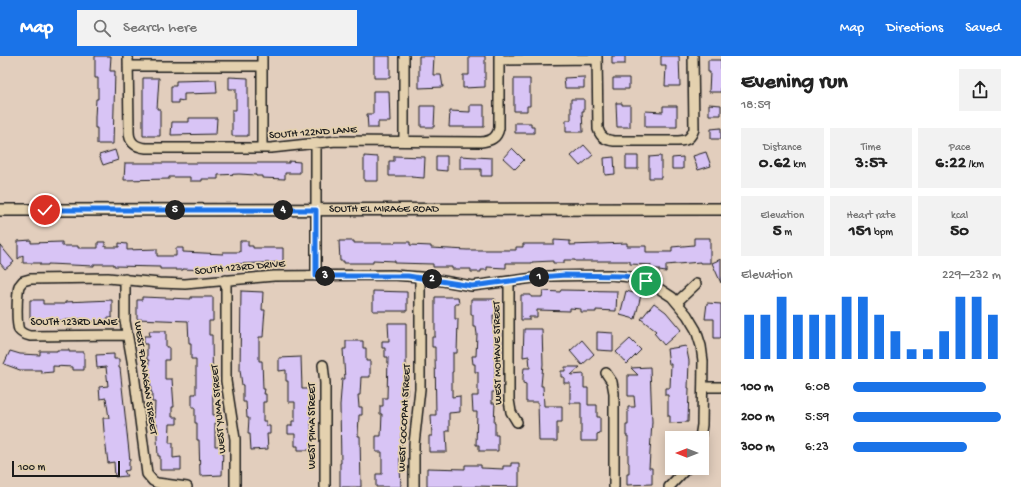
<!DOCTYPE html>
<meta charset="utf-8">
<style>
body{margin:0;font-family:"Gochi Hand",sans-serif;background:#f2f2f2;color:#222;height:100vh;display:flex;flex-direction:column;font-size:15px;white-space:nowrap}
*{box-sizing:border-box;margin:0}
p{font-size:13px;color:#767676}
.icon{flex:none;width:22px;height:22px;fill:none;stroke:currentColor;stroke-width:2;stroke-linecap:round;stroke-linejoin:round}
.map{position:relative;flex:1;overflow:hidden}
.drawer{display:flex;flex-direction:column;background:#fff;width:300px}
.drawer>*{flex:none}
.needle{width:26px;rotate:270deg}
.tools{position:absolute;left:665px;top:375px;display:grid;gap:8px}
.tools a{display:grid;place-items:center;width:44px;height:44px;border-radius:0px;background:#fff;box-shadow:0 2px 10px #0003;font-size:20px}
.scale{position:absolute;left:12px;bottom:10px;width:108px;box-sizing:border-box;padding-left:4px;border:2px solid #1c1c1c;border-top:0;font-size:11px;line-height:14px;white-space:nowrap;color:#1c1c1c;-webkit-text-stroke:3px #e4d1af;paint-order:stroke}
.pin{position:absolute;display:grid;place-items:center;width:34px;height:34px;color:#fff;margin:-17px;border:2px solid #fff;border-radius:50%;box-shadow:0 1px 4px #0007}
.km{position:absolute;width:20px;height:20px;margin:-10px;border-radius:50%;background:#222;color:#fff;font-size:11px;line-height:20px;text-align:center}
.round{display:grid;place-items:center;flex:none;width:42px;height:42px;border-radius:0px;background:#f2f2f2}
.head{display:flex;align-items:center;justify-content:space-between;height:68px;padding:0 20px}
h1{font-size:22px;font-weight:700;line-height:30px}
.metrics{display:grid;grid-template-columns:repeat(3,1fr);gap:6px;height:68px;padding:4px 20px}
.metrics div{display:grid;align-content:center;border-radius:0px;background:#f2f2f2;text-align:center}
.metrics b{font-size:17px;font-weight:700}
.metrics small{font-size:11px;font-weight:400}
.metrics p{font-size:11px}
.chart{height:112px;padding:8px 20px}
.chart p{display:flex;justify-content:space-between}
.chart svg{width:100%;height:72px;margin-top:4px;stroke:#1a73e8;stroke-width:6}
ul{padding:0 20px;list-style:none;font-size:13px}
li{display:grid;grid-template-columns:64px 48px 1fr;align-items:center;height:30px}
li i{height:10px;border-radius:5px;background:#1a73e8}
header{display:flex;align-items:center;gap:24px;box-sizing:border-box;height:56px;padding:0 20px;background:#1a73e8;color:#fff}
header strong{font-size:19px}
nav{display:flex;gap:22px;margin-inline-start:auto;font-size:14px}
.search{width:280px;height:36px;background:#f2f2f2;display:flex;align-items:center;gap:10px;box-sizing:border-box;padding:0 14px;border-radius:0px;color:#767676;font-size:15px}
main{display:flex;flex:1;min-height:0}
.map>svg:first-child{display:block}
.building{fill:#d8c4f5;stroke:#1c1c1c}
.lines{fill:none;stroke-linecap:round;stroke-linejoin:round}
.minor-casing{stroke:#1c1c1c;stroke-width:12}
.major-casing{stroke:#1c1c1c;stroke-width:14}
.minor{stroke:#e4d1af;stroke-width:9}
.major{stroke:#e4d1af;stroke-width:11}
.route-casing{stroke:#fff;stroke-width:8}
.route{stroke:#1a73e8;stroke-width:5}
.labels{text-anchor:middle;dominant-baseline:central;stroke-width:3.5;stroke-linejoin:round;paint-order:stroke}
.street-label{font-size:11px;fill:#1c1c1c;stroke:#e4d1af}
</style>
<header>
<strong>Map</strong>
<div class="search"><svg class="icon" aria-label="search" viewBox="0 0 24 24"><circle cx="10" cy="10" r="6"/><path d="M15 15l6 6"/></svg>Search here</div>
<nav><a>Map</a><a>Directions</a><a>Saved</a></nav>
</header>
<main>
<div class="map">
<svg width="721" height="431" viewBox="0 0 721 431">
<rect width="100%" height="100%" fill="#e2cebd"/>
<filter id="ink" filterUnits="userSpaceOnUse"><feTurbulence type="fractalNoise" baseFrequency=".025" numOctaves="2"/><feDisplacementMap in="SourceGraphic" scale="8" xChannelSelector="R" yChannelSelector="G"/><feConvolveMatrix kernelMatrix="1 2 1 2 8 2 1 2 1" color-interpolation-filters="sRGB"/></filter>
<g filter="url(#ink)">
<path class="building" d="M95,0h16l-1,15h5l-2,73h-16v-16h-2v-11l1,-18h2v-21h-3z
M374,0h16v22h-16z
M419,0h15l-1,19h8l2,12 -24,1z
M469,0h16v31l-22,1v-13h6z
M612,0h13v8h-13z
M661,0h18l1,30h-15l1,-20h-5z
M708,4h13v32h-12l1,-20h-2z
M229,21l19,1v58h-16v-26h4v-21h-7z
M584,21v11h-19l-1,-10z
M143,22h16l-2,31h3v27h-17z
M613,22h16v11h-16z
M514,23h16v27h-3v5h-13z
M216,24l1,13 -33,1v7l-6,-1v3h-7v-17h5v-5z
M373,35h16l1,31h-12v6h-10l-1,-14h6z
M571,43h13v12h-2l1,21h-17v-12h5z
M616,47h6v2h8v22h-13z
M709,48l12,1v10h-12z
M470,49h14v22h-35l1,-16 20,1z
M421,50h14l-1,21h-13z
M663,50h14v21h-32v-16l18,1z
M189,62h28l-1,16 -45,1 1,-13h17z
M515,67h16v4h3v6h-19z
M721,72v11h-10v-10z
M584,89l9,10 -13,11 -9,-10z
M512,92l12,12 -9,9 -12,-11z
M115,94l3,10 -15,5 -4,-10z
M706,96l5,14 -13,4 -5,-14z
M364,100l14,1v24h-14z
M394,100l31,1 -1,21 -13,-1v-1h-22v-15h5z
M436,100h11v15l-11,-1z
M460,100l32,2v18h-11v-7h-21z
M626,100h12v13h-12z
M661,100v22h-12v-21z
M614,101l1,17 -10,1 -1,-17z
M683,101v12h-11v-11z
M289,105l11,1v11h-15v6l-23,-1v-2h-6v-1l-17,-1 -21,1v4h-16v2h-12v-4h-21v2l-45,1 1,-17h164z
M694,182h16v25h-10v-1l-34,3v7l-7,-1v-2h-9l1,-4 -21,-1v-3h-55v-1h-11v3h-11v-2l-21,1v1h-26v5l-19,-1v3h-6v2h-10v-3h-19v-2h-19v-3l-38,-1v-2l-22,-1v3h-29v-2h-4l-1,-20h15v2h41v-1h15v3l21,1v2l36,2h49v-3h7v-3h31v-4l16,1v4l57,-2v3h19v6h26v-5l22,-2z
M31,184v3l31,-1v4h16v2h20v-6h7v5h14v-4l8,1v6l30,-1v7h19v-8h7v4l40,2v-2h17v-11h8v5h5v2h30v14l-47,2v2h-15v2l-16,-1v3l-22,-1v1h-7v-1h-16v-2l-46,-1v-2h-20v2l-46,-2v1h-8v-2h-17v-8l-5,4v-18z
M0,189l14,17 -9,7 -5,-6z
M721,203v24l-9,-20z
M561,234l56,1 -1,20 -20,-1v2h-15v-3l-11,-1v3l-33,-1v7h-8v3h-8v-25h10v2h11l1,-6 17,1z
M241,235l22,1 -1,18h3l-1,12 -1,15h-4v24h3l1,28h2l-1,5h2v8h-3v19h3v5h4v8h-3l1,15 -17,1 -1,-16h-2l1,-16h-2l-1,-16h-3v-17h-1l-2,-15z
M373,235l34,1v19h-34z
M626,235l15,4 -6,24 -15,-4z
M142,241l49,2v-2h22v24h-4v14h3l1,80h4v8h-2v23h6v4h2l-1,25 -22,1 -1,-36h-2v-17h-2v-16h-3v-13h4v-35h-5v-16h-2l-1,-22 -51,-2v-19h5z
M435,241h23l1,7h-4v15h3l-1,34h-4v19h-1v25l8,-1v16l-11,1v18h-3l1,21h-18v-16h3l-1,-21h5l-1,-62v-6h-3v-10h3z
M471,243h24l1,16h-3l1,23h1v54h-3v11h3l-1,20h1v12h3v16h-19v-6h-3l1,-33h-4l-1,-16h6v-24h-3v-8h-2l-1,-8h4l1,-22 -1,-7h-3v-12h-2z
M30,244h13v4h22v-2l47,-2v18h-5v3l-25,1v-3l-46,3v-3h-6z
M654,247l12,9 15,18 -17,15 -10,-12 2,-2 -15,-12z
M707,247l14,1v34h-7v-19h-9z
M388,267h18v53h-2v11h3v8h-3v19h-2v20h-1v12h-2l2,41h-25v-13h6v-22h-6v-16h5l1,-22h-2v-8h3v-8h4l1,-41h-3v-9h-3v-7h7z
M524,273h18l1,35 -2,22h2l1,20h18v16h-5v19h-18l-1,-39h-12v-18l-3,-1v-7l1,-8h6l-1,-12 -6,1z
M149,275h17v16h3v13h-4v19h7l2,28h-2v10h5v7h-7l-1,19h4v15l8,-1v13h-21v-14h-2l-1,-18v-14h-3l1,-22h-3v-10h-1l-1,-16h-2l1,-16h-2v-16h-3v-8h6z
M597,276l16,1v18l-16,-1z
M630,283l11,11 -14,14 -11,-12z
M582,284l12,14 -12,11 -12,-14z
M346,285h17v7h3v13h4v16h-9l-1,18h-2l1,12h3v8h-3l-1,21h2l1,51h-21v-24h1l-1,-58 2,-26h3l-2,-30h3z
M686,290l3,15 -1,27h1l-1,34 -18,1v-7h-2v-21h-3v-7h5l1,-24h-2l-2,-15z
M57,294h12v2h15v18h-11v-3l-20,-1v6l-12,1v-3h-21l-16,-6 6,-13 10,3 20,1v-4h17z
M114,298v5h5v9h1l10,93h-1v9l-5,1 3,5 -12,1 -1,-15 -6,1 -4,-32 -1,-13h6l-3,-20 -6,1 -1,-12 9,-1 -2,-19 -9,1 -1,-13z
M301,301l1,32h8l2,61h-14v-4h-3v-12h-7v-8h4v-5h3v-19h-7v-21h-2v-11l-7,1v-13z
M565,311h15l-9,8 13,-1v14h4v17h9v12h3v16l-3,1v7h-16v-38h-11v-20h-6v-6h-3v-6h4z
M650,311l2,55 -3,46h3v16l-25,1v-11h2v-11l-1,-1v-26h-2v-11h2v-18h7l-1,-11h-6v-21h10l-7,-7z
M511,407h8v24l-44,-1v1h-48v-19l38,1v-4h16v3l22,1v-3h8z"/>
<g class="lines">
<g class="minor-casing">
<path id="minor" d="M128,0l1,75c0,11 6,16 17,17h125l65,-7 145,1c10,-1 16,-4 18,-14v-72
M404,0v85
M597,0l1,73c3,9 8,11 16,12h64c9,0 13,-3 16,-12l-1,-73
M499,4l98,-1
M128,10h134
M262,92v-92
M316,220v-134
M125,223v42l8,45 14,108 6,7 4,2 30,4
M226,224v101l9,58v48
M509,226v118l2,12 6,10
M677,246l19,-18
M127,279l-97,1c-4,-1 -8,-2 -11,-6 -3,-7 -2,-36 0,-44l4,-5 7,-2 78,-1 51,5 26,1 89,-8 119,-1 27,2 52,9 77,-10 61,-1 21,2 21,7 20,13 15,18 9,15 5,16 2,15 -1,64 -2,13
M323,309l2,18v104
M606,317l6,9 2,11v94
M703,331h18
M414,431v-43l6,-55v-112
M669,431l18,-19"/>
</g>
<g class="major-casing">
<g id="major">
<path id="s1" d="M0,154l721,-1"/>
</g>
</g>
<use href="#minor" class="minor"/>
<use href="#major" class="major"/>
</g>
</g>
<g class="lines" filter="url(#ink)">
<g class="route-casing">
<path id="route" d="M45,154h271v66h92l64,10 69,-9 24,-2 59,1 22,5"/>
</g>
<use href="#route" class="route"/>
</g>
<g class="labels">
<g class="street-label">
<text transform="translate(313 77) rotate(-4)">SOUTH 122ND LANE</text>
<text stroke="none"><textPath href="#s1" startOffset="384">SOUTH EL MIRAGE ROAD</textPath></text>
<text transform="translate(240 212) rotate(-5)">SOUTH 123RD DRIVE</text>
<text x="74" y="267">SOUTH 123RD LANE</text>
<text transform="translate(498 297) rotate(-91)">WEST MOHAVE STREET</text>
<text transform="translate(145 322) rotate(82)">WEST FLANAGAN STREET</text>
<text transform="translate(219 353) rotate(-95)">WEST YUMA STREET</text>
<text transform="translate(405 362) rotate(-87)">WEST COCOPAH STREET</text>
<text transform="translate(313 370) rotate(-90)">WEST PIMA STREET</text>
</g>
</g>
</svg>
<div class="tools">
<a><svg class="needle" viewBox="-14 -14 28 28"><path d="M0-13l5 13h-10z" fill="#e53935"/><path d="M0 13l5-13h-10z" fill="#767676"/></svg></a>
</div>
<div class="scale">100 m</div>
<div class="pin" style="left:646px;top:225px;background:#1e9e55"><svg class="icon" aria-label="arrive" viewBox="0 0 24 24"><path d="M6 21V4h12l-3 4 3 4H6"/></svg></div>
<div class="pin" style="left:45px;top:154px;background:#d93025"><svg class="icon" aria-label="check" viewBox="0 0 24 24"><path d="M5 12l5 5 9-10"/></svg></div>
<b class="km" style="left:539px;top:221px">1</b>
<b class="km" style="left:432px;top:223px">2</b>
<b class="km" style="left:325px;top:220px">3</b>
<b class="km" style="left:283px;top:154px">4</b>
<b class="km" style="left:175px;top:154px">5</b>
</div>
<section class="drawer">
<div class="head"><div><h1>Evening run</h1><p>18:59</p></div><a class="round"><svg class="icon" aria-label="share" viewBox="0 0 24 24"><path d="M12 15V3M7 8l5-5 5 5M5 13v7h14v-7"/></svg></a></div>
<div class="metrics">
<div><p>Distance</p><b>0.62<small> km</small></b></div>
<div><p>Time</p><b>3:57</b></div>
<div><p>Pace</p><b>6:22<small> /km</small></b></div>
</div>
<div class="metrics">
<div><p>Elevation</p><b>5<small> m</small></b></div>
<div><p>Heart rate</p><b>151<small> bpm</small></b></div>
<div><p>kcal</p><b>50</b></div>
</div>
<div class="chart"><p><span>Elevation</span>229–232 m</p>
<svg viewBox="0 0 160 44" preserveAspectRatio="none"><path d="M5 44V17M15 44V17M25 44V6M35 44V17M45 44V17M55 44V17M65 44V6M75 44V6M85 44V17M95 44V27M105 44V38M115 44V38M125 44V27M135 44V6M145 44V6M155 44V17"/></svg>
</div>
<ul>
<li><b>100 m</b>6:08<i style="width:90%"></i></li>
<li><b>200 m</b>5:59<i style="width:100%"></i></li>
<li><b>300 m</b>6:23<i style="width:77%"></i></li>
</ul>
</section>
</main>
